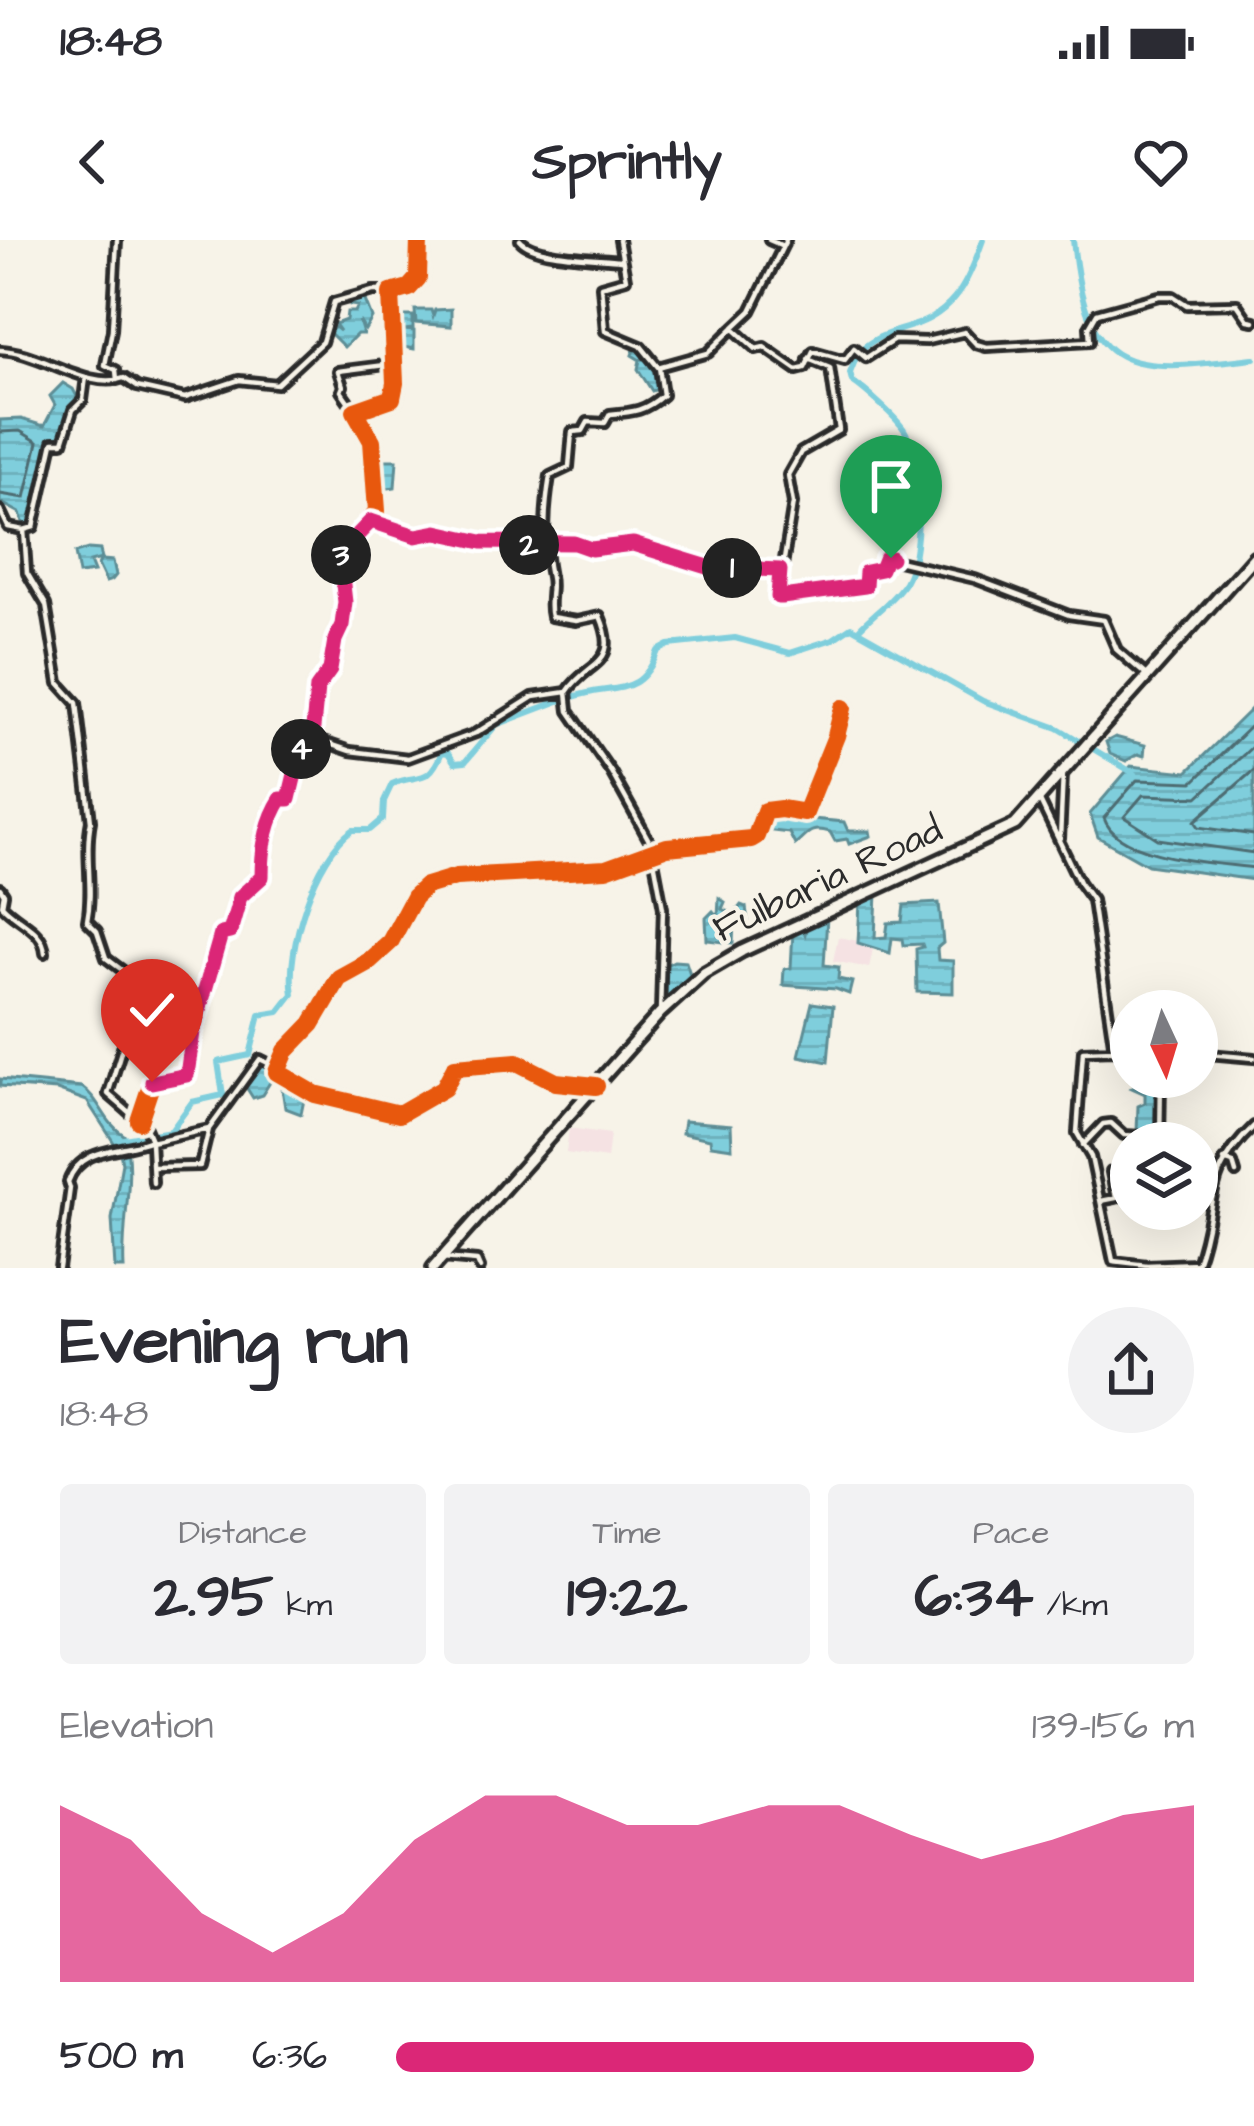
<!DOCTYPE html>
<meta charset="utf-8">
<style>
body{margin:0;font-family:"Architects Daughter",sans-serif;background:#f2f2f3;color:#2b2b33;height:100vh;display:flex;flex-direction:column;font-size:45px;white-space:nowrap}
*{box-sizing:border-box;margin:0}
p{font-size:39px;color:#7c7c81}
.icon{flex:none;width:66px;height:66px;fill:none;stroke:currentColor;stroke-width:2;stroke-linecap:round;stroke-linejoin:round}
.map{position:relative;height:1028px;overflow:hidden}
.drawer{display:flex;flex-direction:column;background:#fff;flex:1}
.drawer>*{flex:none}
.needle{width:78px;rotate:176deg}
.fabs{position:absolute;left:1110px;top:750px;display:grid;gap:24px}
.fabs a{display:grid;place-items:center;width:108px;height:108px;border-radius:50%;background:#fff;box-shadow:0 12px 48px #0002;font-size:60px}
.pin{position:absolute;display:grid;place-items:center;width:102px;height:102px;color:#fff;margin:-123px -51px;border-radius:50% 50% 50% 0;rotate:-45deg;box-shadow:0 0 12px #0007}
.pin .icon{rotate:45deg}
.km{position:absolute;width:60px;height:60px;margin:-30px;border-radius:50%;background:#222;color:#fff;font-size:33px;line-height:60px;text-align:center}
.round{display:grid;place-items:center;flex:none;width:126px;height:126px;border-radius:63px;background:#f2f2f3}
.summary{display:flex;align-items:center;justify-content:space-between;height:204px;padding:0 60px}
h1{font-size:66px;font-weight:800;line-height:90px}
.metrics{display:grid;grid-template-columns:repeat(3,1fr);gap:18px;height:204px;padding:12px 60px}
.metrics div{display:grid;align-content:center;border-radius:12px;background:#f2f2f3;text-align:center}
.metrics b{font-size:60px;font-weight:800}
.metrics small{font-size:33px;font-weight:400}
.metrics p{font-size:33px}
.chart{height:336px;padding:24px 60px}
.chart p{display:flex;justify-content:space-between}
.chart svg{width:100%;height:216px;margin-top:12px;fill:#db2777;opacity:.7}
ul{padding:0 60px;list-style:none;font-size:39px}
li{display:grid;grid-template-columns:192px 144px 1fr;align-items:center;height:90px}
li i{height:30px;border-radius:15px;background:#db2777}
.status{display:flex;justify-content:space-between;align-items:center;height:84px;padding:0 60px;background:#fff;direction:ltr}
.status svg{height:33px;fill:currentColor}
header{display:flex;justify-content:space-between;align-items:center;height:156px;padding:0 60px;background:#fff;font-size:54px;font-weight:800}
.map>svg:first-child{display:block}
.built{fill:#f5e2e3}
.water{fill:url(#water-rules);stroke:#5d8d95;stroke-width:3}
.lines{fill:none;stroke-linecap:round;stroke-linejoin:round}
.shore{stroke:#4d6c72;stroke-width:3}
.canal{stroke:#7fcedc;stroke-width:6}
.street-casing{stroke:#2b2b2b;stroke-width:14}
.secondary-casing{stroke:#2b2b2b;stroke-width:18}
.street{stroke:#f7f3e8;stroke-width:4.5}
.secondary{stroke:#f7f3e8;stroke-width:9}
.cycleway-casing{stroke:#f7f3e8;stroke-width:26}
.cycleway{stroke:#e8590c;stroke-width:18}
.route-casing{stroke:#fff;stroke-width:24}
.route{stroke:#db2777;stroke-width:15}
.labels{text-anchor:middle;dominant-baseline:central;stroke-width:9;stroke-linejoin:round;paint-order:stroke}
.street-label{font-size:39px;fill:#2b2b2b;stroke:#f7f3e8}
</style>
<div class="status"><b>18:48</b><svg viewBox="0 0 49 12"><path d="M0 12V9h3v3zM5 12V6h3v6zM10 12V3h3v9zM15 12V0h3v12zM26 1h20v11H26zM47 4h2v5h-2z"/></svg></div>
<header><svg class="icon" aria-label="back" viewBox="0 0 24 24"><path d="M15 5l-7 7 7 7"/></svg>Sprintly<svg class="icon" aria-label="heart" viewBox="0 0 24 24"><path d="M12 20l-8-8c-3-5 5-10 8-4 3-6 11-1 8 4z"/></svg></header>
<div class="map">
<svg width="1254" height="1028" viewBox="0 0 1254 1028">
<defs>
<pattern id="water-rules" width="6" height="5" patternUnits="userSpaceOnUse" patternTransform="scale(3)"><rect width="6" height="5" fill="#7fcedc"/><path d="M0 2.5h6" fill="none" stroke="#6eb1bd"/></pattern>
</defs>
<rect width="100%" height="100%" fill="#f7f3e8"/>
<filter id="ink" filterUnits="userSpaceOnUse"><feTurbulence type="fractalNoise" baseFrequency=".00833" numOctaves="2"/><feDisplacementMap in="SourceGraphic" scale="24" xChannelSelector="R" yChannelSelector="G"/><feConvolveMatrix kernelMatrix="1 2 1 2 8 2 1 2 1" color-interpolation-filters="sRGB"/></filter>
<g filter="url(#ink)">
<path class="built" d="M881,242l29,1 -1,42 -29,-1z
M838,697l36,7 -5,24 -36,-7z
M569,888l41,6 -3,25 -41,-6z"/>
<path class="water" d="M363,55l9,23 -7,12 -6,-9 4,13h-6l-13,13 -15,-15 6,-5 5,4 -5,-7 11,-4 1,-8h8l3,-6 -8,-1 -1,-5z
M451,69v17l-35,-3 -1,-13h16l2,6 2,-6z
M394,76h19v13l-9,1 10,1v18l-16,-3z
M635,106l10,8 -3,5 9,2 7,28 -6,2 -14,-22 2,-9 -8,-5z
M63,143l10,6 7,13 -9,9 -8,26 -12,5 -19,84 -8,-1 -4,-12 -20,-11v-82l21,-1 23,7 11,-21 -5,-9z
M375,220h22l-2,27 -18,3z
M88,309l12,1 2,10 11,1 3,14 -4,5 -6,2 -8,-17 3,-6 -11,3 4,10 -15,2 -4,-21z
M1254,466v174l-106,-15 -50,-28 -8,-23 41,-48 56,6z
M1115,497l30,8 -1,11 -6,-2 -12,7 -16,-7 -4,-12z
M769,575l75,7 4,9h22l1,5 -22,8 -2,-5 -12,2 -5,-9c-22,-6 -22,3 -35,13l-6,-12 -25,-3 -1,-13z
M877,653l-2,45 11,-1 2,-14 14,-1 2,-17 35,-2 4,40 -6,5 1,12 15,1v32l-36,-1 -1,-43 7,-2 -1,-3 -19,1 -1,-6 -10,-1 -2,15 -32,-10 2,-41z
M719,658l6,4 -3,7 12,5 7,-9 5,2 2,14 -14,2 -1,20 -26,-3 -1,-22 7,-7 5,6z
M824,677h3l-3,48 15,2 -1,12 14,3 -3,12 -13,-5 -53,-4 1,-16 7,-1 2,-37 9,-3 3,6 2,-9z
M674,721l12,1 5,15 -27,23 2,-35z
M812,763l21,3 -5,56 -29,-6z
M261,824l6,1 5,14 -10,16 -9,3 -7,-11z
M0,839l82,8c18,12 22,36 42,48 12,36 -3,91 0,133h-9l-3,-49 10,-56 -2,-11 -33,-51 -30,-11 -57,-4z
M290,841l16,9 -5,24 -16,-6 -4,-26z
M1143,845l16,4 -1,47 -21,-4 1,-26 7,-3v-9l-13,-6z
M684,881l47,4 1,23 -21,-3 -1,-6 -28,-6z"/>
<g class="lines">
<path class="shore" d="M0,192l20,-1 18,11 -13,56 -25,-4
M1254,483l-61,59 -56,-2 -33,38c13,41 113,45 150,50
M1254,505l-56,52 -55,-2 -19,22 34,22 96,14
M1254,530l-59,51 4,6 55,8"/>
<path class="canal" d="M1073,0c14,140 59,132 181,118
M859,111c21,-17 29,-17 53,-25 43,-13 57,-46 71,-86
M858,113l-8,20 2,8c12,8 48,39 54,52 14,33 18,117 -1,149 -12,19 -31,31 -46,47
M570,458c43,-16 69,3 88,-47l11,-6 66,-7 55,15 43,-14 18,-12 132,74 75,27 77,46
M124,899l47,-8 21,-29 31,-7 -5,-33 32,-7 10,-40 19,-3 14,-18c-8,-43 22,-139 60,-164h17l13,-11 1,-18 8,-17c28,-12 35,3 50,-32l6,1 7,10 10,-1 31,-37 68,-26"/>
<g class="street-casing">
<path id="street" d="M520,0c14,17 75,17 100,20
M619,0l7,39 -25,7 4,45 36,15 17,21 50,-14 25,-25 23,21 8,-2 33,23 8,-2 8,-17 32,9 9,-12 12,10 28,-18 33,1 38,-9 11,12 10,3 104,-6 -1,-14 8,-14 62,-17h14l14,9 50,-1 11,16 6,1
M769,0l14,6
M734,87l17,-16 35,-71
M0,110c39,1 89,41 124,28l13,9 48,11 54,-18 38,4 45,-42 12,-40 39,-11h18
M808,119l22,9 9,62 -38,22 -13,23 5,28 -15,94 87,-11 1,-14 15,-3 4,-11 90,21 94,36 35,5 13,30 29,25
M117,140l-1,-10 -11,-5 7,-35 5,-90
M355,171l-14,-20 2,-5 -5,-15 55,-7
M0,270l8,17 16,3
M372,282l44,14 21,-4 59,11h78l17,6 42,-5 75,23 72,3
M24,290l3,43 19,32 13,78 18,20 14,118c-7,33 3,66 -4,100l10,10 9,27 20,15 -9,29 14,17 -23,75 37,32 6,14c-26,12 -70,5 -83,42l2,6 -11,80
M24,290l10,-3 19,-85h10l10,-32 10,-10 3,-23
M312,498l38,13 58,7 68,-25 57,-36 34,-5
M1040,561l39,81 13,18 22,150 17,2
M1060,599l3,-66
M656,613l-45,-81 -42,-61 -2,-19c22,-33 54,-26 33,-76l-24,5 -25,-4c-4,-15 2,-27 -1,-40 -7,-35 -6,-65 0,-101l19,-9 3,-35 11,-1 5,-9 17,1 5,-9c24,-2 35,-3 53,-19l-4,-28
M653,615l10,53 -3,105
M0,648l4,6 -2,11c15,17 42,24 43,48
M1114,810l-31,1 -6,82 14,24 22,104 34,4 50,-2c22,-59 3,-86 57,-137
M1197,813l57,5
M593,846l-37,-4 -39,-20 -62,5 -11,21 -45,26 -84,-20 -38,-22 9,-21 26,-27 27,-46 29,-16 22,-20 24,-45 12,-11 30,-9 150,-8 61,-22 84,-8 5,-3 9,-25 16,-2 24,4 31,-77 7,-28
M139,881l13,-39 34,-7 7,-43 28,-98 9,-2 10,-35 22,-20c0,-28 3,-55 20,-78h7l14,-58 9,-3 5,-50 13,-18 5,-30 7,-15 3,-23 -5,-43 37,-48 -5,-70 -17,-30 37,-13 3,-15 -4,-90 18,-5 9,-10 1,-38
M1160,903l1,-66
M1083,905l20,-21 8,-1 13,12 36,2
M1224,920l9,3 3,10
M155,927l45,-1 9,-37 51,-70 16,8
M153,943l-2,-41 58,-13
M1101,961l15,-3 -5,-26 20,-5
M442,1018l35,3 3,7"/>
</g>
<g class="secondary-casing">
<path id="secondary" d="M433,1028l227,-255 44,-40 38,-22 273,-126 239,-268"/>
</g>
<use href="#street" class="street"/>
<use href="#secondary" class="secondary"/>
<g class="cycleway-casing">
<path id="cycleway" d="M596,846l-40,-4 -39,-20 -62,5 -11,21 -45,26 -84,-20 -38,-22 9,-21 26,-27 27,-46 29,-16 22,-20 24,-45 12,-11 30,-9 150,-8 61,-22 84,-8 5,-3 9,-25 16,-2 24,4 31,-77 7,-28
M139,881l13,-39 34,-7 7,-43 28,-98 9,-2 10,-35 22,-20c0,-28 3,-55 20,-78h7l14,-58 9,-3 5,-50 13,-18 5,-30 7,-15 3,-23 -5,-43 37,-48 -5,-70 -17,-30 37,-13 3,-15 -4,-90 18,-5 9,-10 1,-38"/>
</g>
<use href="#cycleway" class="cycleway"/>
</g>
</g>
<g class="lines" filter="url(#ink)">
<g class="route-casing">
<path id="route" d="M152,842l35,-7 6,-43 28,-98 9,-2 10,-35 22,-20c0,-28 4,-55 19,-78h8l14,-58 9,-3 5,-50 13,-18 5,-30 7,-15 3,-23 -5,-43 3,-9 28,-29 45,15 21,-4 45,10 92,1 17,6 42,-5 75,23 72,3 -2,27h4l83,-11 1,-14 15,-3 4,-10 6,-1"/>
</g>
<use href="#route" class="route"/>
</g>
<g class="labels">
<g class="street-label">
<text transform="translate(828 640) rotate(-25)">Fulbaria Road</text>
</g>
</g>
</svg>
<div class="fabs">
<a><svg class="needle" viewBox="-14 -14 28 28"><path d="M0-13l5 13h-10z" fill="#e53935"/><path d="M0 13l5-13h-10z" fill="#7c7c81"/></svg></a>
<a><svg class="icon" aria-label="layers" viewBox="0 0 24 24"><path d="M12 4l9 5-9 5-9-5zM3 14l9 5 9-5"/></svg></a>
</div>
<div class="pin" style="left:891px;top:318px;background:#1e9e55"><svg class="icon" aria-label="arrive" viewBox="0 0 24 24"><path d="M6 21V4h12l-3 4 3 4H6"/></svg></div>
<div class="pin" style="left:152px;top:842px;background:#d93025"><svg class="icon" aria-label="check" viewBox="0 0 24 24"><path d="M5 12l5 5 9-10"/></svg></div>
<b class="km" style="left:732px;top:328px">1</b>
<b class="km" style="left:529px;top:305px">2</b>
<b class="km" style="left:341px;top:315px">3</b>
<b class="km" style="left:301px;top:509px">4</b>
</div>
<section class="drawer">
<div class="summary"><div><h1>Evening run</h1><p>18:48</p></div><a class="round"><svg class="icon" aria-label="share" viewBox="0 0 24 24"><path d="M12 15V3M7 8l5-5 5 5M5 13v7h14v-7"/></svg></a></div>
<div class="metrics">
<div><p>Distance</p><b>2.95<small> km</small></b></div>
<div><p>Time</p><b>19:22</b></div>
<div><p>Pace</p><b>6:34<small> /km</small></b></div>
</div>
<div class="chart"><p><span>Elevation</span>139–156 m</p>
<svg viewBox="0 0 160 44" preserveAspectRatio="none"><path d="M0 44V8L10 15L20 30L30 38L40 30L50 15L60 6L70 6L80 12L90 12L100 8L110 8L120 14L130 19L140 15L150 10L160 8V44z"/></svg>
</div>
<ul>
<li><b>500 m</b>6:36<i style="width:80%"></i></li>
</ul>
</section>
